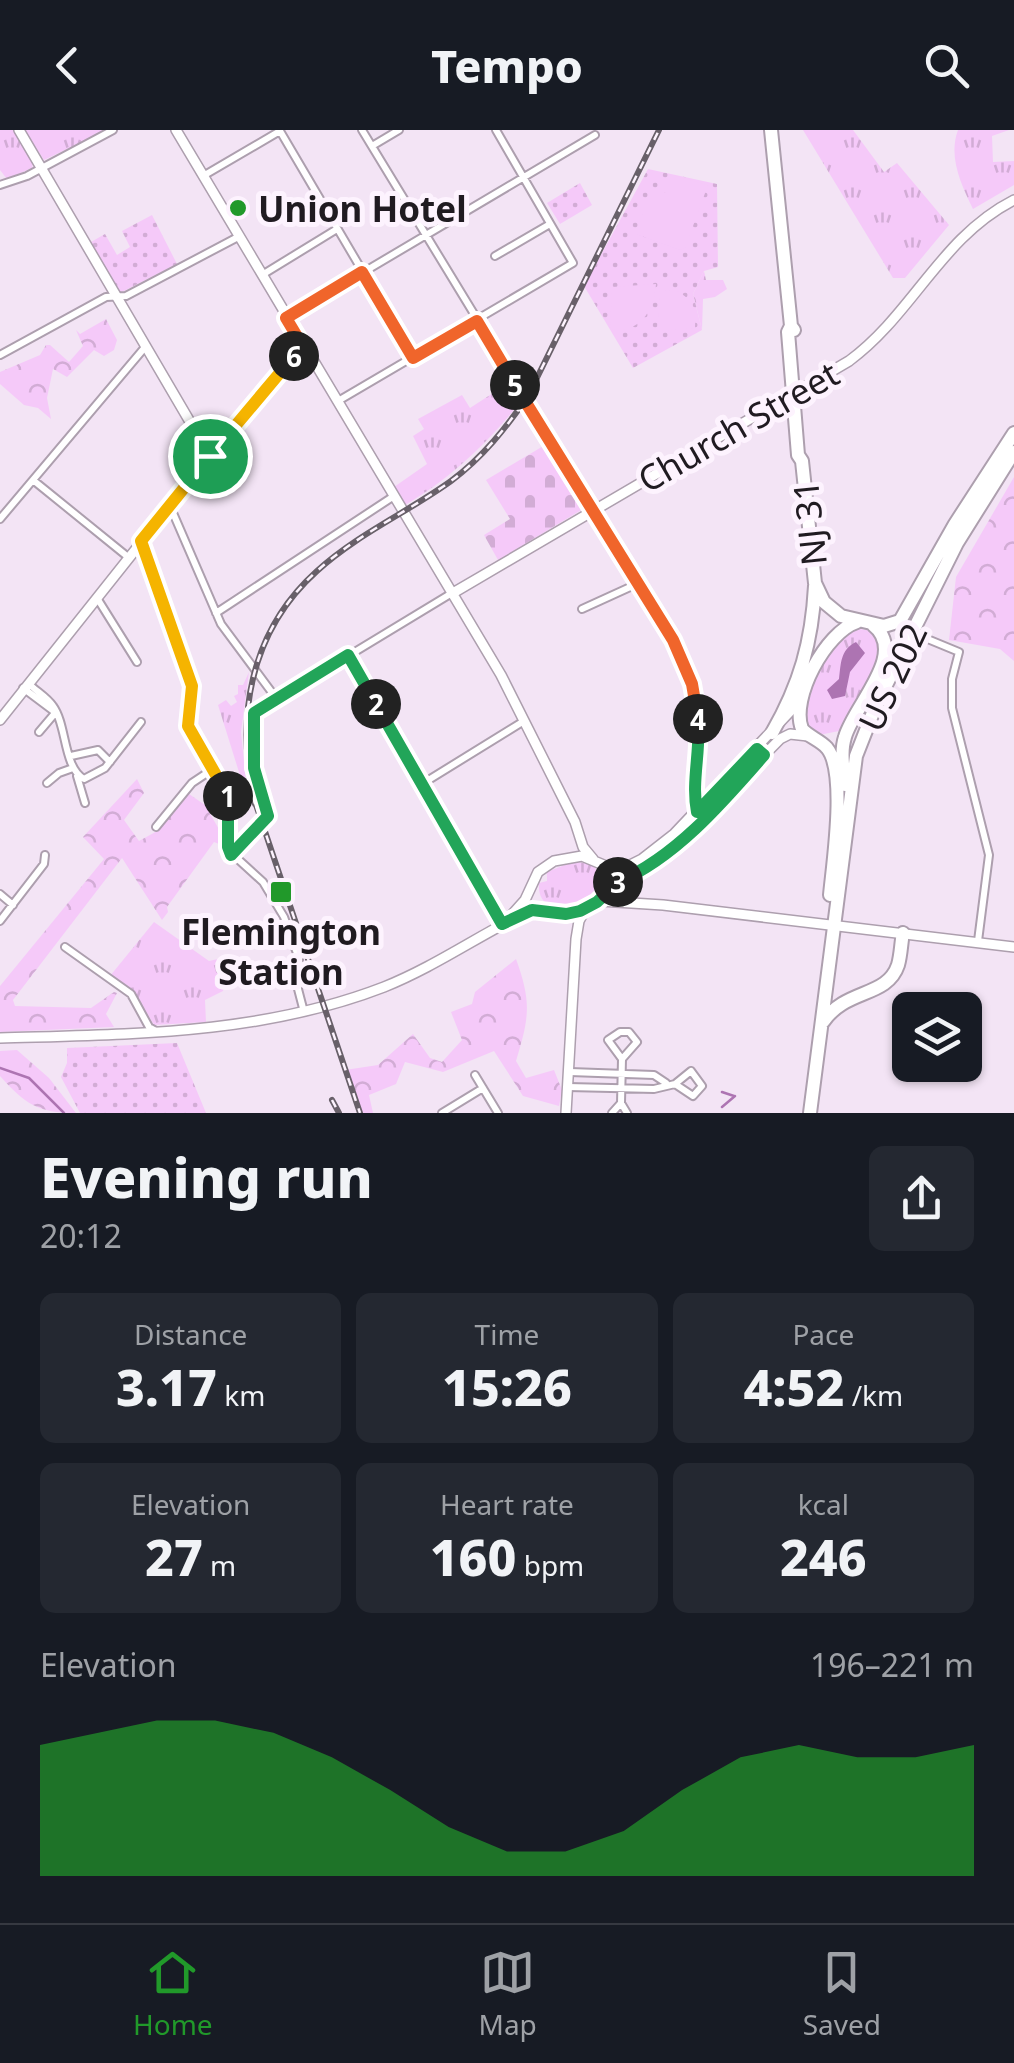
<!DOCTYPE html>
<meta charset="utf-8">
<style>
body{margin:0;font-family:"Noto Sans",sans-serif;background:#242831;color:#f1f3f6;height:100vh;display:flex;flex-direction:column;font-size:38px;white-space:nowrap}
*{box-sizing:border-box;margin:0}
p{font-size:32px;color:#9ea1a6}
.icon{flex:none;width:55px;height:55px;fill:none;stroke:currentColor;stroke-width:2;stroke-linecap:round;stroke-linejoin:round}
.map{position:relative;height:983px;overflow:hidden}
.panel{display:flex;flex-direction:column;background:#171b24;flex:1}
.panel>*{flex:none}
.tools{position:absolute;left:892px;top:862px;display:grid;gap:20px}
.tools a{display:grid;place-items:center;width:90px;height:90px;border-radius:15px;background:#171b24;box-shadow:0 2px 8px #0004;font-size:50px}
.pin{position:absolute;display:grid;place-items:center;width:85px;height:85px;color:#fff;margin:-42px;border:5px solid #fff;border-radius:50%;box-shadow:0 2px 10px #0007}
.km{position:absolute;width:50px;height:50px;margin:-25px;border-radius:50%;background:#222;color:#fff;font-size:28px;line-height:50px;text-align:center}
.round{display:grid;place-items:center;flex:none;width:105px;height:105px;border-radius:15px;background:#242831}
.summary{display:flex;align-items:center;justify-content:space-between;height:170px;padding:0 40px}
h1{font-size:55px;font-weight:800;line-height:75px}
.metrics{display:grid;grid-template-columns:repeat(3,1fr);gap:15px;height:170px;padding:10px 40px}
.metrics div{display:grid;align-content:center;border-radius:15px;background:#242831;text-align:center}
.metrics b{font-size:50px;font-weight:800}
.metrics small{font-size:28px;font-weight:400}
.metrics p{font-size:28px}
.chart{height:280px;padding:20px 40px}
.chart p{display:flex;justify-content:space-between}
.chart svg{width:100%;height:180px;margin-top:10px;fill:#21992a;opacity:.7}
header{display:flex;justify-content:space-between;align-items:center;height:130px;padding:0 40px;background:#171b24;font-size:45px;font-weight:800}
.tabs{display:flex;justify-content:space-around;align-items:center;height:140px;border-top:2px solid #363941;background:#171b24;font-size:28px;color:#9ea1a6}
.tabs a{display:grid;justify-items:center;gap:5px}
.tabs .current{color:#21992a}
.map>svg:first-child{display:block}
.grass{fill:url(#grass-tufts)}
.forest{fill:url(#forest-crowns)}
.cemetery{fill:url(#cemetery-stones)}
.park{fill:url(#park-dots)}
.pitch{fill:#f5c9f9}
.water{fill:#ad74b2}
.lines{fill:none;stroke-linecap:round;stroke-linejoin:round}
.stream{stroke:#ad74b2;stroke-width:2.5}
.street-casing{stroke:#ad9fae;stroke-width:10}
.secondary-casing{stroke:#ad9fae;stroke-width:12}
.highway-casing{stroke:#ad9fae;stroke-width:16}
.street{stroke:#fff;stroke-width:6}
.secondary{stroke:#fff;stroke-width:9}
.highway{stroke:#fff;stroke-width:12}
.rail-casing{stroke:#686069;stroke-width:6}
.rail{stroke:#fdf3fe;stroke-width:2.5;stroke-dasharray:8;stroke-linecap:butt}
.split-1-casing{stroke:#fff;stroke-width:20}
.split-2-casing{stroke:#fff;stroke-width:20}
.split-3-casing{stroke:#fff;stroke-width:20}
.split-4-casing{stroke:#fff;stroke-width:20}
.split-5-casing{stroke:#fff;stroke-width:20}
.split-6-casing{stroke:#fff;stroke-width:20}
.split-7-casing{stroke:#fff;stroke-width:20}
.split-1{stroke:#f5b400;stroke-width:12}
.split-2{stroke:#22a559;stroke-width:12}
.split-3{stroke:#22a559;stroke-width:12}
.split-4{stroke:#22a559;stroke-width:12}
.split-5{stroke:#f0652b;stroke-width:12}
.split-6{stroke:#f0652b;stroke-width:12}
.split-7{stroke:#f5b400;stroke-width:12}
.poi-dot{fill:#21992a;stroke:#fdf3fe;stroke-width:4}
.labels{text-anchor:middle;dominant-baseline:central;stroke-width:10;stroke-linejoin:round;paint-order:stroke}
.poi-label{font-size:35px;font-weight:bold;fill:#201b21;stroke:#fdf3fe;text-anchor:start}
.street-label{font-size:35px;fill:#201b21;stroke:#fdf3fe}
</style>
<header><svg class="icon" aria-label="back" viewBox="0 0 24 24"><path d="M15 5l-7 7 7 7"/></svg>Tempo<svg class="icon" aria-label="search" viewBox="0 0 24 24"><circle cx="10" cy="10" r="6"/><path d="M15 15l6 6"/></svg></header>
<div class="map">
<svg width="1014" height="983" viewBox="0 0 1014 983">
<defs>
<pattern id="grass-tufts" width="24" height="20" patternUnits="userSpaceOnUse" patternTransform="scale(2.5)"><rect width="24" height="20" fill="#f5c9f9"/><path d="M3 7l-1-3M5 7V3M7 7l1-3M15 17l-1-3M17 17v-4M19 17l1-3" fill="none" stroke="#d2acd5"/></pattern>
<pattern id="forest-crowns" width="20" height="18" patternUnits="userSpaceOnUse" patternTransform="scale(2.5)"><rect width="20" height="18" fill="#f5c9f9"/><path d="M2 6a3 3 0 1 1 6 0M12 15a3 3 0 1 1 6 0" fill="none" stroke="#d2acd5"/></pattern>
<pattern id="cemetery-stones" width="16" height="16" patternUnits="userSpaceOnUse" patternTransform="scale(2.5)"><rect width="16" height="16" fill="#f5c9f9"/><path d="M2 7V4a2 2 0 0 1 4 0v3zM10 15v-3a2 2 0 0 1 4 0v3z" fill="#d2acd5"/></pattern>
<pattern id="park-dots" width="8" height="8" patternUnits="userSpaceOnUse" patternTransform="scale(2.5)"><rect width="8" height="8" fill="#f5c9f9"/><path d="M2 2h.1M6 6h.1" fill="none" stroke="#d2acd5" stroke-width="1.8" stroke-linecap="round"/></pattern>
</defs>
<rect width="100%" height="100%" fill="#f3e4f5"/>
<path class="grass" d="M0,0h14l19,31 -1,7 -25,11 -7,-9z
M24,0h83l-63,30z
M803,0h50l31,42 13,-9 52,62 -44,53h-12z
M958,0h51l-17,6 1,26 21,-1v24l-41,24c-12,-25 -25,-52 -15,-79z
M507,254l12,20c-34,41 -68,74 -114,101l-11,-18 33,-23 -14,-28 11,-7 -6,-10 44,-24 8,13z
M855,498l17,3c19,24 -18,77 -33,100l-20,4 -12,-9c-6,-33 20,-80 48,-98z
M249,542l-8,60 5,50 -3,3 -25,-80 8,-5 5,6 6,-4 -3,-6 4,-2v-9h5z
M572,732c14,0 21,2 29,13l-4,4 5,4c-9,28 -66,39 -63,0l8,-2v-9z
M154,792l55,39 22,-5 -8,35 -18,9 1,22 -52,3 -17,-28 -27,-21z"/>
<path class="forest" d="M704,141l2,9h17l4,9 -12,8 -12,2 -1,31 -9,-36z
M106,189l11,21 -3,10 -10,6 -10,-6 -27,27 -14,-8 -6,29 4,21 -13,-11 -14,-3 -24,-21v-12l40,-17 6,-10h4l19,17 14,-16 -7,-16 4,4z
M1014,347v184l-14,-12 -51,-9 7,-63z
M137,649l7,14 -20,27 15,21 20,-11 30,-36 16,11 15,26 5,-2 -1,11 -5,4 -5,-2 -47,65 1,5 -6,8 -40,-62 -109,142 2,6 76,2 23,-16 3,1 -11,21 8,13 -114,5v-46l104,-127 -21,-22z
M516,829c16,44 13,59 0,102l10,17 28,-8 8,20 -3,16 -36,-10 -29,-45 -51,21 -38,-10 -9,22 -27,11 4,18h-14l-14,-43 33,-5 35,-31 17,24 12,4 20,-22 -11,-28 21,-8 3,-12z
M17,920l32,28 27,35c-38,0 -51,-9 -76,-37v-25z"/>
<path class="cemetery" d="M545,315l38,64 -85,51 -14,-25 26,-16 -24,-39z"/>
<path class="park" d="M648,39l69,15 1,83 -14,4 -11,23 9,36 -69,38 -49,-82z
M580,53l12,22 -32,19 -13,-21z
M152,85l25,49 -57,29 -29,-51 14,-8 12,21 13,-8 -8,-16z
M177,913l29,70h-126l-19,-36 6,-14v-15z"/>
<path class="pitch" d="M673,45l35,10 -23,63 -5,2 -44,-16 14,-44 15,3z
M656,154c-2,27 -16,50 -46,45l2,-42z
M675,160c18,9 21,19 20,38l-38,3 3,-40z"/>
<path class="water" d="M856,512l9,11 -15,19 -5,24 -13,3 -5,-9 12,-11c2,-15 1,-29 17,-37z"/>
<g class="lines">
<path class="stream" d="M0,938l29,10 35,35
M722,962l12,4
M722,977l13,-11"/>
<g class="street-casing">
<path id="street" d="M362,0l316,519 13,35 7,35 -2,92
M280,1l133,226
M372,16l27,-16
M203,46l77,-45
M0,55l27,-9 86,-46
M495,126l55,-32
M262,145l75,-46
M286,188l309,-183
M0,225l106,-58 20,-1 112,-59
M338,271l235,-138 -77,-133
M210,326l94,-108
M33,350l95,77
M170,376l51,118 55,74
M0,389l146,-173
M142,412l51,144 -4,40 39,70 1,55 34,31 21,35 15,42 -1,30 6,23
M97,468l40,64
M582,479l57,-26
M216,483l178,-117
M913,503l46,19 -7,27v29l37,147 -11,86
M348,525l154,269
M29,554c7,7 18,13 24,22 14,19 10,61 31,73l21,-11 36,-46
M23,558l32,24
M39,602l17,-20
M71,626l27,-6 12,12
M77,646l8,27
M47,653l12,-10 14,-5
M422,654l102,-63
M156,697l36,-44 21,-14
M670,715l20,-20
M231,725l37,-40 -14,-48v-54l198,-120
M0,764l13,11
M0,791l44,-57 1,-9
M65,817l66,47 18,33 9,5
M620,902h9l8,10 -15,17 -14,-19z
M691,941l11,15 -9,10 -18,-12z
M570,942l84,3 12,8
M475,945l23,38
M568,957l86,2 21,-5
M621,973l1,-44
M442,983l41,-25
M612,983l9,-10 6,10"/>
</g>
<g class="secondary-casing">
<path id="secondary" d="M176,0l325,545 74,147 8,25 10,12
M453,463l396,-232c64,-47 92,-124 165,-161
M0,590l210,-264 -191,-326
M600,771l63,4 351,42
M509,788l16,-18 13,-28 16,-11 28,-5 36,15 24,-12 32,-25 126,-133
M0,908c130,-4 260,-3 384,-51 50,-20 94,-51 141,-74l15,-3 27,4 26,-9 21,-21 27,-13 40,-31 99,-101 10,-5 18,2
M566,983l10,-174 3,-18 6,-11"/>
</g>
<g class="highway-casing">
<path id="highway" d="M771,0l20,196 3,4
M791,196l-3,6 10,123 4,6 13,122 9,19 17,14 43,10 16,-5 55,-97 59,-91
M772,603c28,-49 40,-91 43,-147
M845,655c-1,-15 -5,-33 0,-48 9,-32 64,-84 28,-112
M830,765c3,-32 17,-123 -3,-147 -7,-8 -18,-11 -25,-19 -12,-31 24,-97 55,-107
M823,892c23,-34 64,-24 75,-57 3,-10 3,-22 5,-32
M810,983l46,-357 20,-51 81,-162 57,-91"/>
</g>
<use href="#street" class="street"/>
<use href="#secondary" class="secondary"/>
<use href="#highway" class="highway"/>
<g class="rail-casing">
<path id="rail" d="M251,660l109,323
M255,674c-20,-85 -6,-172 62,-233 39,-36 91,-59 134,-90 32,-24 55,-53 77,-85l131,-266
M332,970l7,13"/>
</g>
<use href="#rail" class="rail"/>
</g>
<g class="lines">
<g class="split-1-casing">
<path id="split-1" d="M210,326l-69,85 51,145 -4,40 40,70"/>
</g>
<g class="split-2-casing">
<path id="split-2" d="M228,666v51l3,8 37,-39 -14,-48v-55l94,-58 28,49"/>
</g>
<g class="split-3-casing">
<path id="split-3" d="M376,574l126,220 30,-14 34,4 14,-3 17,-9 21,-20"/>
</g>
<g class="split-4-casing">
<path id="split-4" d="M618,752c58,-25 105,-80 146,-127l-7,-6 -60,63c-6,-30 4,-62 1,-93"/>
</g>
<g class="split-5-casing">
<path id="split-5" d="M515,255l158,255 19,44 6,35"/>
</g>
<g class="split-6-casing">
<path id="split-6" d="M294,226l10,-8 -18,-30 76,-46 51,86 64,-37 38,64"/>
</g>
<g class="split-7-casing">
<path id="split-7" d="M210,326l84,-100"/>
</g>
<use href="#split-1" class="split-1"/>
<use href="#split-2" class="split-2"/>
<use href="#split-3" class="split-3"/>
<use href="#split-4" class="split-4"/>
<use href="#split-5" class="split-5"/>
<use href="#split-6" class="split-6"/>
<use href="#split-7" class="split-7"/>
</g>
<g class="poi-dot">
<circle cx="238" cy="78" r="10"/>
<rect x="269" y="750" width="24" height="24" rx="5"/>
</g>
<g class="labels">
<g class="poi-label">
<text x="258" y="78">Union Hotel</text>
<text x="281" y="801" text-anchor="middle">Flemington<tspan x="281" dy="40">Station</tspan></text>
</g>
<g class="street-label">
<text transform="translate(738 296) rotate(-30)">Church Street</text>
<text transform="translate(809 393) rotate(-96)">NJ 31</text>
<text transform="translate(892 547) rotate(-65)">US 202</text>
</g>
</g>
</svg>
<div class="tools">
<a><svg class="icon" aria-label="layers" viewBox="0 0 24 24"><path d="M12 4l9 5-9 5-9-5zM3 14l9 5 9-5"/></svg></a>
</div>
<div class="pin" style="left:210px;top:326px;background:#1e9e55"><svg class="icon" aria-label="arrive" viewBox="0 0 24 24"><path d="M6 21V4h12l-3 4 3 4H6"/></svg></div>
<b class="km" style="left:228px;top:666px">1</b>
<b class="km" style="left:376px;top:574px">2</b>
<b class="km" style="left:618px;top:752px">3</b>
<b class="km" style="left:698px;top:589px">4</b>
<b class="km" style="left:515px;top:255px">5</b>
<b class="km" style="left:294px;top:226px">6</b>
</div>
<section class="panel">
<div class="summary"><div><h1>Evening run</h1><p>20:12</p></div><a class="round"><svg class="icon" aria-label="share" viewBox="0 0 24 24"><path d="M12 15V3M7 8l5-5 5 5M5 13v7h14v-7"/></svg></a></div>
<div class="metrics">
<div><p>Distance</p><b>3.17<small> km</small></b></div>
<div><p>Time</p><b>15:26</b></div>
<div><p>Pace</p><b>4:52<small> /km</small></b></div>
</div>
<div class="metrics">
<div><p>Elevation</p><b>27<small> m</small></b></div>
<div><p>Heart rate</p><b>160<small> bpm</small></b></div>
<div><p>kcal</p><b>246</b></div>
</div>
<div class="chart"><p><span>Elevation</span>196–221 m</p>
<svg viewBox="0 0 160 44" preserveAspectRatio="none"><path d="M0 44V12L10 9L20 6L30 6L40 9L50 15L60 23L70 32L80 38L90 38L100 33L110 23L120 15L130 12L140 15L150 15L160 12V44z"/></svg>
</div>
</section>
<nav class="tabs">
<a class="current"><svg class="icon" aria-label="home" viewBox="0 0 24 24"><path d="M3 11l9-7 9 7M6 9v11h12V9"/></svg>Home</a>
<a><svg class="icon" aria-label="map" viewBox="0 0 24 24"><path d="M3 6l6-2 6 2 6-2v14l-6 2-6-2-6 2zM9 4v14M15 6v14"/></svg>Map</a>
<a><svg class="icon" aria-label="saved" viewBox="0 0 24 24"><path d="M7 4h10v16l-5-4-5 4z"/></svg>Saved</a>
</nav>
